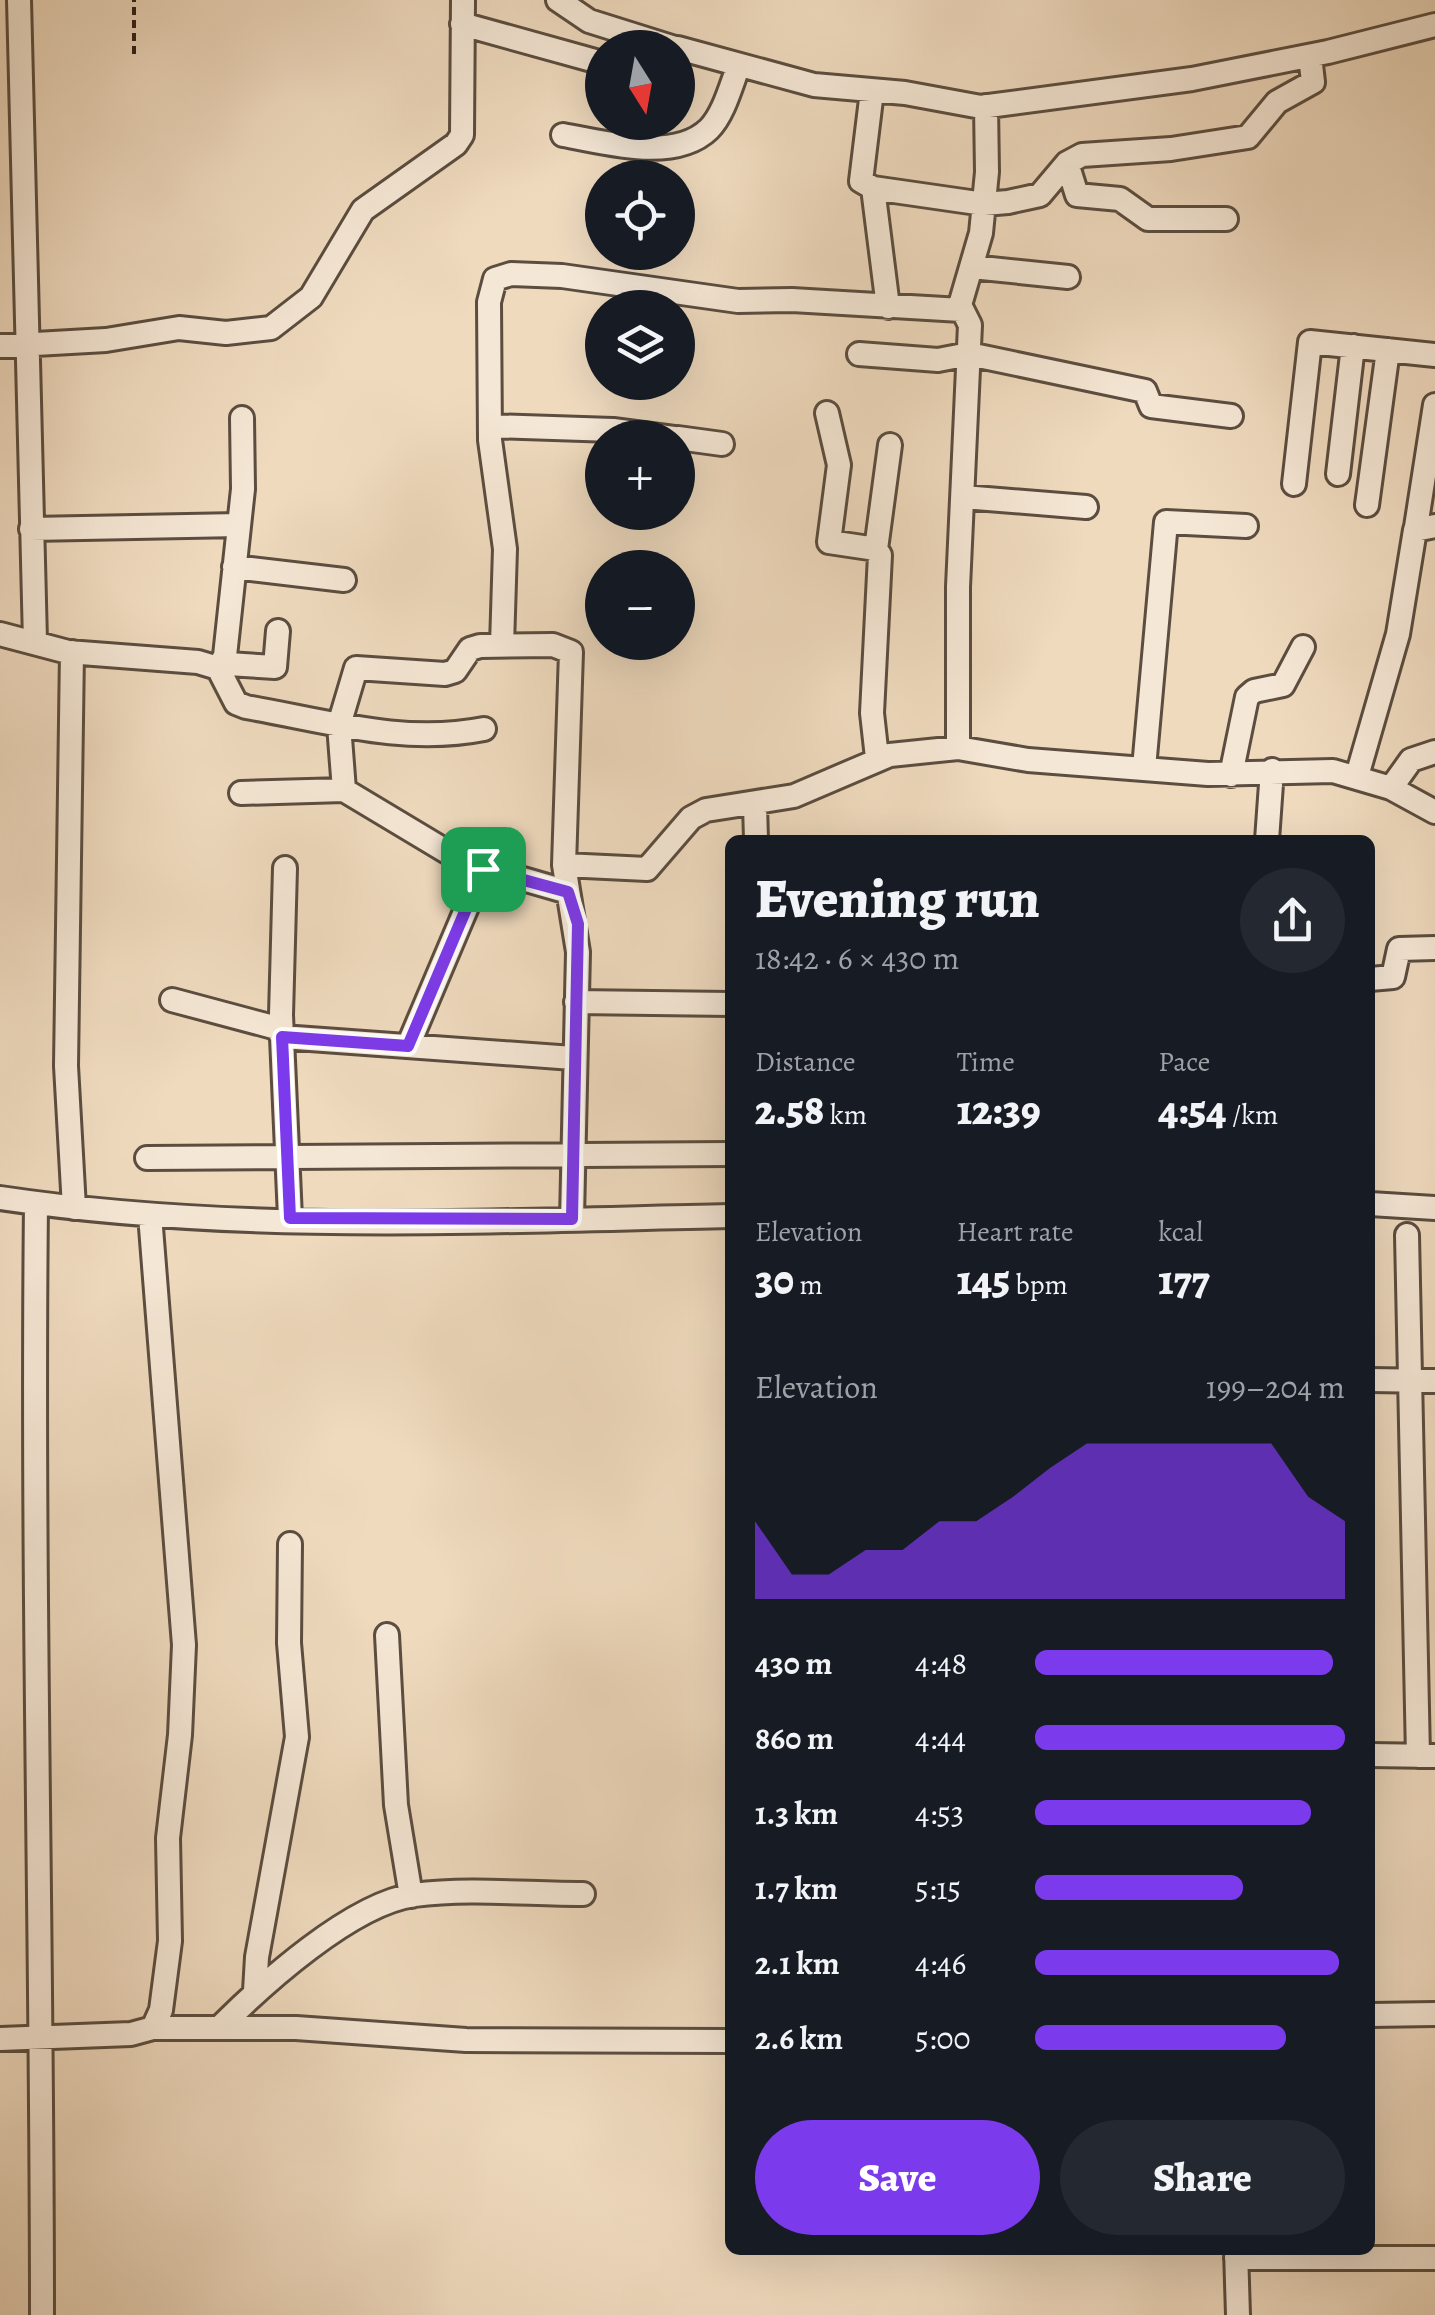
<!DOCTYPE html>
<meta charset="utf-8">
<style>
body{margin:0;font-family:Alegreya,serif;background:#242831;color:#f1f3f6;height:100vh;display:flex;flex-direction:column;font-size:38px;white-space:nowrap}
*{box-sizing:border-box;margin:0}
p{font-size:32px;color:#9ea1a6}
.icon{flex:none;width:55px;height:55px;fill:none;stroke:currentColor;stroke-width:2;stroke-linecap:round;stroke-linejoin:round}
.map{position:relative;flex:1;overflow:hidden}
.panel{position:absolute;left:725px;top:835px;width:650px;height:1420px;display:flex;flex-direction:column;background:#171b24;border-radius:15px;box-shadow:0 10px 40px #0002}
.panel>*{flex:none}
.needle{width:65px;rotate:169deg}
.controls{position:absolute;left:585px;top:30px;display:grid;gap:20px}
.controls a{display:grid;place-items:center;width:110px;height:110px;border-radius:50%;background:#171b24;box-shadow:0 10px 40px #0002;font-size:50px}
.pin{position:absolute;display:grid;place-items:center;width:85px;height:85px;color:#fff;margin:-42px;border-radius:20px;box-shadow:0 5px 15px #0006}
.round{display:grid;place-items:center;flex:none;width:105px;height:105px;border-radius:52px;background:#242831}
.headline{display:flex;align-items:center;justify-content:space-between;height:170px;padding:0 30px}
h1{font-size:55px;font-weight:800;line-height:75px}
.stats{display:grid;grid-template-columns:repeat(3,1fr);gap:15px;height:170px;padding:10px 30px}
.stats div{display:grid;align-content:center}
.stats b{font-size:42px;font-weight:800}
.stats small{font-size:28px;font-weight:400}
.stats p{font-size:28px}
.chart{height:280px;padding:20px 30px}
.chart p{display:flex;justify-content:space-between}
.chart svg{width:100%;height:180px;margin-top:10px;fill:#7c3aed;opacity:.7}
.cta{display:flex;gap:20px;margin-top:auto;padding:20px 30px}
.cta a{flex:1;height:115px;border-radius:60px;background:#7c3aed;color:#fff;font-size:40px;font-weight:800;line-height:115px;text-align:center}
.cta a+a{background:#242831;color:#f1f3f6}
ul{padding:0 30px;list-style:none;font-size:32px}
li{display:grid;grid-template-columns:160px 120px 1fr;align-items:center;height:75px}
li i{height:25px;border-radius:12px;background:#7c3aed}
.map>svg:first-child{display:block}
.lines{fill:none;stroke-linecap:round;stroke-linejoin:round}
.minor-casing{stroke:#5b4d40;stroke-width:28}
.path{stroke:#2a1e16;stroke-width:4;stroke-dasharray:8 5;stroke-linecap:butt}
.minor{stroke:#f5e7d5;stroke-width:22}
.route-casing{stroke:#fff;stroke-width:20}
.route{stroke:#7c3aed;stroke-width:12}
</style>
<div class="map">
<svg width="1435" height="2315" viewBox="0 0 1435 2315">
<rect width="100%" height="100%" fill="#efdabe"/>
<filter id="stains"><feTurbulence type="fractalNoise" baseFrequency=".002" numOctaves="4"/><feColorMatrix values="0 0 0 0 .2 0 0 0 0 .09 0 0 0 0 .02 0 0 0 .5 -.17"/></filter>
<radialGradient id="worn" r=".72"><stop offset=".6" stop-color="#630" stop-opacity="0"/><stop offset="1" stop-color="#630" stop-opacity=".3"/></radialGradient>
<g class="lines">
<g class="minor-casing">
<path id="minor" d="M19,0l16,641
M558,0l31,21 86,27
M462,24l137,38
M678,48l136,37 91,8 76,14 211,-28 136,-27 107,-27
M872,91l-11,90 12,7 15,119
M563,135c41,7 111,28 146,-6 15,-15 22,-44 30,-64
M1067,163l10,32 43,4 28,20h78
M873,188l111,16 24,-2 32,-7 27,-32 15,-8 89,-6 77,-12 29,-35 36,-20 -3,-26
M972,267l96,10
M0,346l106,-6 73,-12 47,5 45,-5 40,-31 52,-87 93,-66 6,-9 1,-135
M859,354l79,6 31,-6 176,37 6,15 80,10
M827,413l12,52 -10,77 47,7 4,6 -8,158 5,45
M490,426l123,4 61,8
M678,438l44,6
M1338,474l15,-128
M1294,484l16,-142 125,13
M963,497l123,10
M1367,505l21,-155
M1416,527l19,-122
M31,529l208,-4
M876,549l14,-104
M234,567l110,13
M0,634l68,18 130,10 20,6 18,35 10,4c81,14 157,38 238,22
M502,645l3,-96 -15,-109 -1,-138 6,-23 16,-5 51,2 176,25 54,-1 169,10
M72,652l-6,414 8,142
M218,668l7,-12 18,-167 -1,-71
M222,673l6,-9 47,3 3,-36
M958,748v-161l12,-262 -10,-20 21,-72 6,-61 -1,-66
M1144,768l22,-246 80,4
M1231,775l16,-78 7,-6 29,-6 20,-38
M1357,776l41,-142 17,-104 20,-4
M1391,788l20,-28 24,-8
M241,793l103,-3
M755,804l1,36
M1267,840l5,-70
M564,865l83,4 44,-51 15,-8 88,-14 96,-41 68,-7 70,12 180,14 125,-3 58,17 44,24
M285,868l-4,147 9,203
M568,892l-104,-30 -120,-72 -5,-65 17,-57 89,6 10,-3 15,-22 10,-3 73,-1 18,7 -7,213 14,87 -6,267
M1370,979l23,-2 6,-28 36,-1
M172,1000l105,28 5,9 291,21
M576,1002l154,2
M408,1046l75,-177
M147,1158l583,-4
M0,1198c240,36 488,23 730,18
M36,1203c-4,371 6,741 6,1112
M1370,1204l65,4
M1407,1235l11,521
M1370,1380l65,1
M387,1635l9,170 15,91
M1370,1755l65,1
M255,1991l2,-34 40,-220 -8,-94 1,-99
M1370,2015l65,-1
M153,2028h143l170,12 264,1
M219,2028c44,-44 132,-124 195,-133 55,-7 113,-1 169,-1
M0,2039l131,-5 22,-6 8,-18 9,-69 -2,-103 12,-103 4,-90 -34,-430
M1236,2250l2,65
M1236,2258h199"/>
</g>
<path class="path" d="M134,54v-54"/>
<use href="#minor" class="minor"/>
</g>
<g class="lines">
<g class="route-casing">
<path id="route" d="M483,869l85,23 10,32 -6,295 -282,-1 -8,-181 126,9z"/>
</g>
<use href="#route" class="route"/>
</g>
<rect width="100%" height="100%" filter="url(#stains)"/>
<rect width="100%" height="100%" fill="url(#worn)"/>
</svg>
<div class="controls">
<a><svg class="needle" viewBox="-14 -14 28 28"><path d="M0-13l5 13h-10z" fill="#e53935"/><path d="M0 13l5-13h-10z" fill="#9ea1a6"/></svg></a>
<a><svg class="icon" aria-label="locate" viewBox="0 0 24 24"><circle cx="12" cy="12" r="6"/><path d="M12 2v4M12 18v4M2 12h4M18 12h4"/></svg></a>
<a><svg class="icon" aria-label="layers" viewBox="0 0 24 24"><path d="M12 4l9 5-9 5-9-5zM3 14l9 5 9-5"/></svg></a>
<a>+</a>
<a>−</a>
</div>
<div class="pin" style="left:483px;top:869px;background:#1e9e55"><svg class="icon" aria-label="arrive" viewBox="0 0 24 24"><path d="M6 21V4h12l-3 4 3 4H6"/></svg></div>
<section class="panel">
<div class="headline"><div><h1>Evening run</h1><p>18:42 · 6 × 430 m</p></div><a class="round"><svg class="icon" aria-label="share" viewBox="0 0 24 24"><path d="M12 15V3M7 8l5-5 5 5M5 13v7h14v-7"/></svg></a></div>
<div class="stats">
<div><p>Distance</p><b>2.58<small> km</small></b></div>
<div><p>Time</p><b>12:39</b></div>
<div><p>Pace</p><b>4:54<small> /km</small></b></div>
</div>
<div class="stats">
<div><p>Elevation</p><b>30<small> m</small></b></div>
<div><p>Heart rate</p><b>145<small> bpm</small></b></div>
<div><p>kcal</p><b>177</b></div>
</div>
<div class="chart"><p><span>Elevation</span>199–204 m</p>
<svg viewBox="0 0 160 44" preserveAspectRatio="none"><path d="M0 44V25L10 38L20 38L30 32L40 32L50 25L60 25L70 19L80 12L90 6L100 6L110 6L120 6L130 6L140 6L150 19L160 25V44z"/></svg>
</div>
<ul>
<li><b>430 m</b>4:48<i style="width:96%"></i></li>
<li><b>860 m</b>4:44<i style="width:100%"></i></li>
<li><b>1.3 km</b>4:53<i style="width:89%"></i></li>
<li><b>1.7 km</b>5:15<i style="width:67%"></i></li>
<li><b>2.1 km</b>4:46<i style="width:98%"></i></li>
<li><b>2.6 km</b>5:00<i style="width:81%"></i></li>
</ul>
<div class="cta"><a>Save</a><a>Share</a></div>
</section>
</div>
